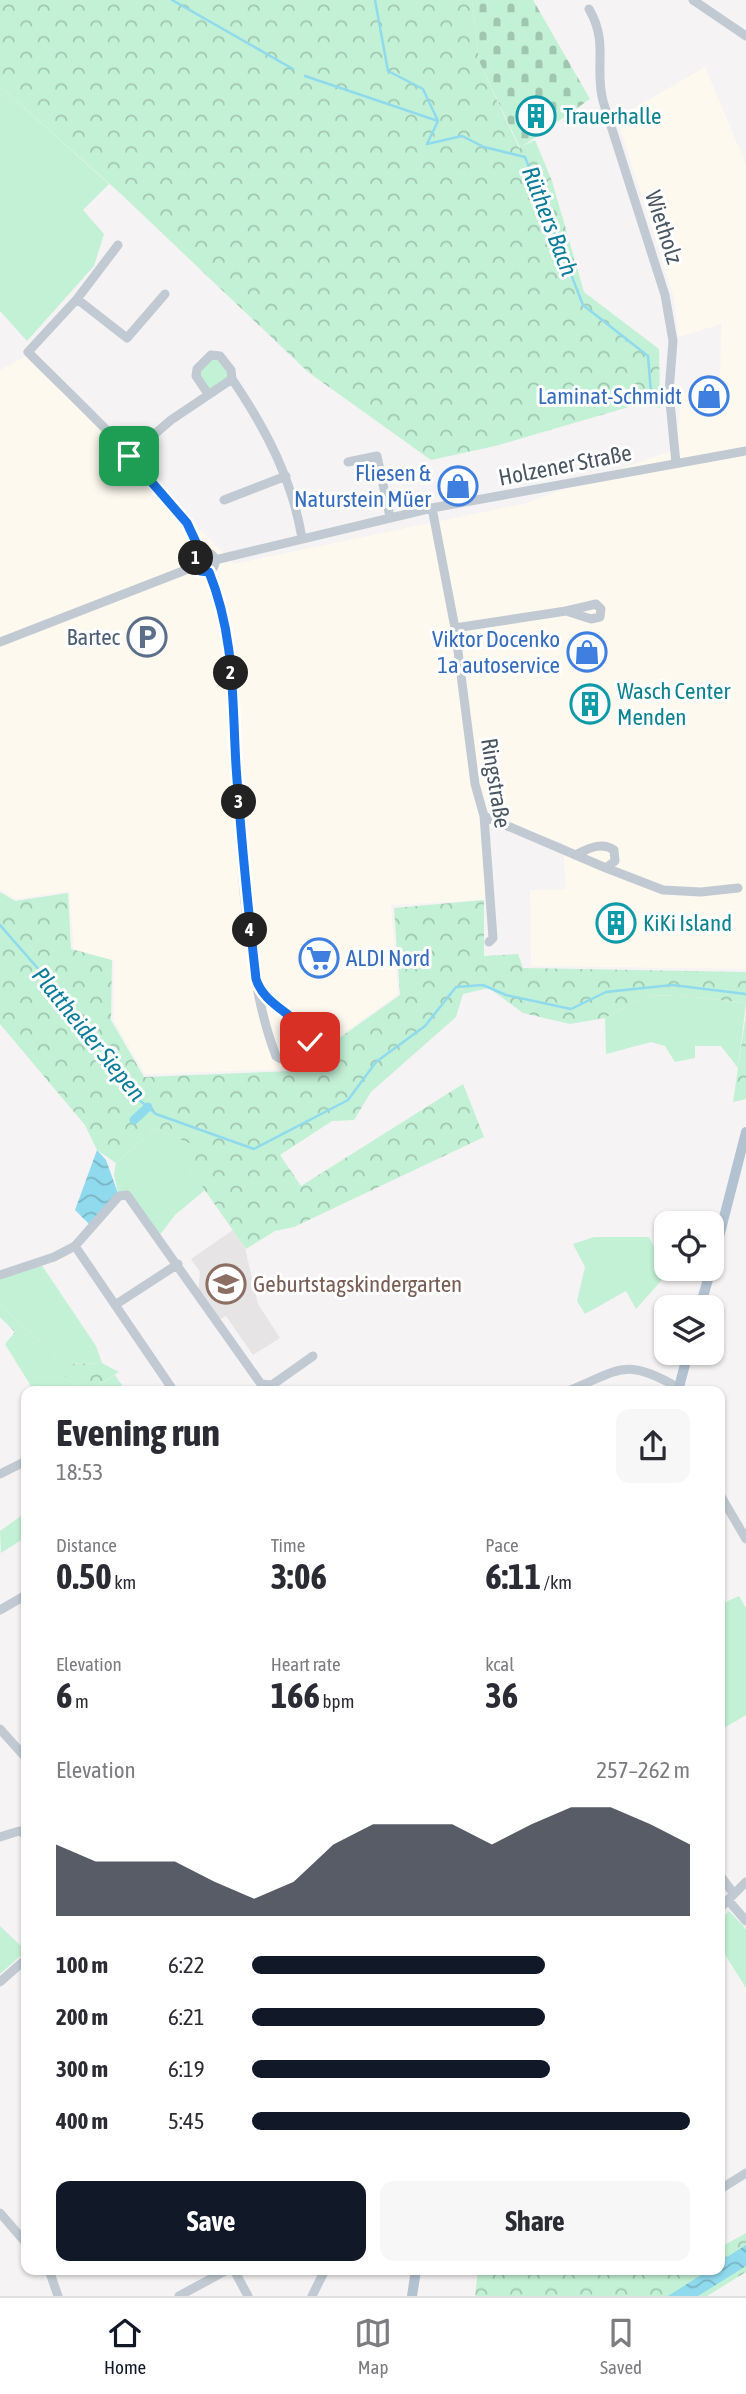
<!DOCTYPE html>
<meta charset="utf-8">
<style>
body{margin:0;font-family:"Asap Condensed",sans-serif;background:#f7f7f7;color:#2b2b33;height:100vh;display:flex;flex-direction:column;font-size:26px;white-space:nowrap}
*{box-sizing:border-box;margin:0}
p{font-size:23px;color:#7c7c81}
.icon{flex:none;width:38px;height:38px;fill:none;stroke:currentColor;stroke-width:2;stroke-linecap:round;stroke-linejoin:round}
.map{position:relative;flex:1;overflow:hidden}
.drawer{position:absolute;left:21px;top:1386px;width:704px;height:889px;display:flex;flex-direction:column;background:#fff;border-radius:14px;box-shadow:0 2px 5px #0004}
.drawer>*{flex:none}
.controls{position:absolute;left:654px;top:1211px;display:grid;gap:14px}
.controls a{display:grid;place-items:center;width:70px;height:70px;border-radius:14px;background:#fff;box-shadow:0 2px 5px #0004;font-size:35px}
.pin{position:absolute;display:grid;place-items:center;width:60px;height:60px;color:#fff;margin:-30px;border-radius:14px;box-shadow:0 4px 10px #0006}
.km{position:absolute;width:35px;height:35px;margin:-18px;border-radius:50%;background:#222;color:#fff;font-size:19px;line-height:35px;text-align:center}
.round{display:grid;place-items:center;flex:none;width:74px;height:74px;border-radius:14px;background:#f7f7f7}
.overview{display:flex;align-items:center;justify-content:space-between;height:119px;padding:0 35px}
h1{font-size:38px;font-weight:700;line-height:52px}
.metrics{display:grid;grid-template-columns:repeat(3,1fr);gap:10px;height:119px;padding:7px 35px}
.metrics div{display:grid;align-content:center}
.metrics b{font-size:35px;font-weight:700}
.metrics small{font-size:19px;font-weight:400}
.metrics p{font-size:19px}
.chart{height:196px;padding:14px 35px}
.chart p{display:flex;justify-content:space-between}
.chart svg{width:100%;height:126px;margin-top:7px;fill:#111827;opacity:.7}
.action{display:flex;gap:14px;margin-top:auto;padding:14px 35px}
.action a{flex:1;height:80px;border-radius:14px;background:#111827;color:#fff;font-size:28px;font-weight:700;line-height:80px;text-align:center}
.action a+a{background:#f7f7f7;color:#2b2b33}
ul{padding:0 35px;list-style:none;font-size:23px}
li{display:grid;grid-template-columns:112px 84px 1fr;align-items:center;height:52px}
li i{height:18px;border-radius:9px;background:#111827}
.tab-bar{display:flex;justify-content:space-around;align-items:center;height:98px;border-top:2px solid #e1e1e2;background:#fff;font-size:19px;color:#7c7c81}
.tab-bar a{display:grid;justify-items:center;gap:4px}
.tab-bar .on{color:#111827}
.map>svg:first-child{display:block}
.commercial{fill:#fdf9ef}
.education{fill:#e6e4e5}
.green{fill:#c3f1d5}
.forest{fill:url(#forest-crowns)}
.cemetery{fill:url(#cemetery-stones)}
.water{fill:url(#water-waves)}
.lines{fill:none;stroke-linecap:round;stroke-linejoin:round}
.stream{stroke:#90daee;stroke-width:2.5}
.canal{stroke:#90daee;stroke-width:9}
.minor{stroke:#c1cad2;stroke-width:9}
.major{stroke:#b3c2d1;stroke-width:10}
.route-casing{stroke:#fff;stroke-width:14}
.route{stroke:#1a73e8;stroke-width:9}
.labels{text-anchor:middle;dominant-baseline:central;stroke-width:6;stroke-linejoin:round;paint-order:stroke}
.culture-label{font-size:23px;fill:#0d838f;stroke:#fff;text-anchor:start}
.street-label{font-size:23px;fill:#4a5661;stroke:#fff}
.shop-label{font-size:23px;fill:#366cbe;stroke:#fff;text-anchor:end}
.service-label{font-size:23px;fill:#4e5e75;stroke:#fff;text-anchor:end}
.education-label{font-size:23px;fill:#785e54;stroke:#fff;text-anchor:start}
.water-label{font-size:24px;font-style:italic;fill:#0c7c9b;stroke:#fff}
</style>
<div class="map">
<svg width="746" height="2296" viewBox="0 0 746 2296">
<defs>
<pattern id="forest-crowns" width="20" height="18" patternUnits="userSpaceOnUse" patternTransform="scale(1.75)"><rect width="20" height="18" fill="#c3f1d5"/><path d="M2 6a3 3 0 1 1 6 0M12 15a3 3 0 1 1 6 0" fill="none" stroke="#a0c6b0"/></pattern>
<pattern id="cemetery-stones" width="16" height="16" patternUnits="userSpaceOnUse" patternTransform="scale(1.75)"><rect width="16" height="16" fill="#c3f1d5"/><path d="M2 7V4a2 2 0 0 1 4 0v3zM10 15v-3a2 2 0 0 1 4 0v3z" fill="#a0c6b0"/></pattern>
<pattern id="water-waves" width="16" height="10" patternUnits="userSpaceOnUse" patternTransform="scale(1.75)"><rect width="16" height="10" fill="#90daee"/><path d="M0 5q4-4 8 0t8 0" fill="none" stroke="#78b4c4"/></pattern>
</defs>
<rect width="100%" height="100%" fill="#f5f3f3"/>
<path class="commercial" d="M705,67l41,97v805l-215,-3 -1,-76 36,-1 -3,-46 -41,-14 -30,-20 -8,91 -93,5 7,89 -105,75 -148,5 -31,-53v-60l-40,-12 -5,-58 -54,8 -15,-10v-519l28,-15 206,209 292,-61 150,-54 6,-56 38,-12 1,-57 -42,13 -6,-42 -56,-177z"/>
<path class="education" d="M233,1230l12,18 13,56 22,34 -27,17 -27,-39 -9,5 -19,-26 2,-23 -9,-13z"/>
<path class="green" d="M0,86l109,98 -26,26 21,24 -10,32 -67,75 -27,-30z
M211,355l9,1 12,23 -24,15 -11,-25z
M679,995l67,8 -8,65 -17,-22h-26v12l-20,4 -10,-16 -14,-4 -45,12 -1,-36 39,-22z
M156,1129l41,17 -7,23 15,21 -30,25 -16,21 -32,-41 -8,1 -5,-21 2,-12z
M594,1237h55l19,36 -32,36 -10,-18 -41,23 -8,-13 8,-34 -12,-23z
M41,1264l55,82 6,17 -37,1 -65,-59v-26z
M30,1341l50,50h-46l-29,-47z
M115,1375l11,16h-37z
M21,1516l5,9v12l-25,16 -1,-22z
M739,1596l7,12v107l-27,16v-126z
M729,1911l17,18v59l-27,-43v-23z
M0,1926l22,21 4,-3v7l-26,23z"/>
<path class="forest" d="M0,0h472l7,61 40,87 16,-8 17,41 32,111 75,57 1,59 -21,-4 -144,42 -64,14 -123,-88 -186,-177 -122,-109z
M0,892l15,9 53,-8 3,56 41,11 -1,60 33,57 149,-6 107,-76 -6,-87 90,-8v56l34,-2 5,14 223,4v31l-67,-8 -35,1 -39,22 -35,6 -47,-11 -34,-25 -26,6 -7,23 -85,75 -17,28 -22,1 -52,34 21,31 162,-102 21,53 -190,90 -19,4 -29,18 -56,-80 6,-23 -40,-17 -40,34 -19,-13 -12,-25 -85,-101z
M746,1014v85l-13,3z
M0,1305l65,59 37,-1 17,9 -30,19h-9l-50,-49 -25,2 10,-12 -15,-15z
M746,2233v39l-39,24h-232l3,-26h241v-22z"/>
<path class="cemetery" d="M472,0h61l57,99 -70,49 -41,-87z"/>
<path class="water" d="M97,1150l9,10 13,36 -27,31 -17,-17z
M746,2245v21l-48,30h-30l41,-26h10v-8z"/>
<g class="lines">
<path class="stream" d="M172,0l121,69
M375,0l13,71 35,18 15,32
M305,76l133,45 -11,23 35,-8 22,11 41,10 58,148 65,51 3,37
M0,925l96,110 41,63 19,16 98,35 94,-49 28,-38 49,-36 31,-39 27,-2 23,10 65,14 35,-17 66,-7 74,9"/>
<path class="canal" d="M134,1120l14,-13"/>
<path class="minor" d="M693,0l53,36
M589,9c20,34 5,58 14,92l62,194 8,46 -4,51 7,71
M118,245l-41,54 -49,53c56,57 140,130 173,201
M77,299l50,39 38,-44
M208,394l-12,-18 1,-7 14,-14 9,1 11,14 1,9
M129,456l42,-36 61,-41c34,50 60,100 70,159
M348,462l29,-6 13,61
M224,500l62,-24
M432,508l23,120 20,156 9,32 9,122 -4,4
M195 562a10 10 0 1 1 20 0a10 10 0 1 1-20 0Z
M215,560l217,-52 314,-57
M209,572c25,61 24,124 27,189 4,86 9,216 40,295 21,15 45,-5 30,-26 -10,-15 -33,-26 -46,-39
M455,628l111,-17 25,8 9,-2 1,-8 -5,-5 -30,7
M0,642l196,-76
M484,816l122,52 9,-7 -1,-11c-13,-9 -26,-1 -39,5
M606,868l57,22 38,2 37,-4
M75,1246l96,141
M0,1275l54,-18 21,-11 44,-50 8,-1 134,189 11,1 4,6
M115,1305l63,-41
M272,1385l41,-29
M568,1391c54,-22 56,-34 111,-3
M0,1474l26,-13
M719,1493l27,46
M0,1610l26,-15
M0,1729l26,29
M0,1837l19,-6 7,3
M719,1874l15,20
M728,1900l18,21
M719,1909l27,-27
M0,1982l26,-23
M719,2190l27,-17
M0,2213l26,30
M49,2270l9,26
M234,2270l14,26
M179,2296l48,-26
M312,2296l13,-26"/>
<path class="major" d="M712,1264l34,-132
M700,1307l11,-38
M678,1391l10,-38
M412,2296l4,-26"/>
</g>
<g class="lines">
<g class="route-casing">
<path id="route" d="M129,456l58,67 14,30 -5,5 4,13 9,1c26,64 23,126 27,194 5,71 12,142 20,213 9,29 45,35 54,63"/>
</g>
<use href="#route" class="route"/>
</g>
<defs>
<g id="building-ring" transform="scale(2.0125)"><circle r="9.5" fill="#fff" stroke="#0f9aa8" stroke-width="1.5"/><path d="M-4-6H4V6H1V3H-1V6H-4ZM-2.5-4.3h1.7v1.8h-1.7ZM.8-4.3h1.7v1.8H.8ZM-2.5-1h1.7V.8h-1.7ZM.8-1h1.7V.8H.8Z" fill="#0f9aa8"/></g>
<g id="shop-ring" transform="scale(2.0125)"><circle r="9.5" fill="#fff" stroke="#3f7fe0" stroke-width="1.5"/><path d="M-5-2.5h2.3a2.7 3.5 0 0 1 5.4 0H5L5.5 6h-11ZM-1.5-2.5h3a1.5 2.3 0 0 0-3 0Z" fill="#3f7fe0"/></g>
<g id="parking-ring" transform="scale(2.0125)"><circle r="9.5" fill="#fff" stroke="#5c6f8a" stroke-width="1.5"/><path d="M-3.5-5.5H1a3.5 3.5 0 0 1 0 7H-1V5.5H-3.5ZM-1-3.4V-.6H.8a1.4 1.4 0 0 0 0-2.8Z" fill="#5c6f8a"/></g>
<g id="supermarket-ring" transform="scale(2.0125)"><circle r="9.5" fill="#fff" stroke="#3f7fe0" stroke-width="1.5"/><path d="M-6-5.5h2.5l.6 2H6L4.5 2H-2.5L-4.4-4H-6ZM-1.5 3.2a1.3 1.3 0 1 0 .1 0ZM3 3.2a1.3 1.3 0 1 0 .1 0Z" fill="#3f7fe0"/></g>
<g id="school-ring" transform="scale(2.0125)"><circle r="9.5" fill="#fff" stroke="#8d6e63" stroke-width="1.5"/><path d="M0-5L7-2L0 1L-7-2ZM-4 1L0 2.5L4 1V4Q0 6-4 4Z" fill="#8d6e63"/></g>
</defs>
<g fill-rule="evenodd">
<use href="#building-ring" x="536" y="116"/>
<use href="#shop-ring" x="709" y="396"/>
<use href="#shop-ring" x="458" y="486"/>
<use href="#parking-ring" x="147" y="637"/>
<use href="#shop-ring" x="587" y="652"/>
<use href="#building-ring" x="590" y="704"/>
<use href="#building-ring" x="616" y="923"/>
<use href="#supermarket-ring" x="319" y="958"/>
<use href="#school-ring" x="226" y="1284"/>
</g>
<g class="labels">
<g class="culture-label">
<text x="563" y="116">Trauerhalle</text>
<text x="617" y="691">Wasch Center<tspan x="617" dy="26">Menden</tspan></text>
<text x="643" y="923">KiKi Island</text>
</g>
<g class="street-label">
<text transform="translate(664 227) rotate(72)">Wietholz</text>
<text transform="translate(565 465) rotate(-11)">Holzener Straße</text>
<text transform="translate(496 783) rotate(81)">Ringstraße</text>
</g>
<g class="shop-label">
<text x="682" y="396">Laminat-Schmidt</text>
<text x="431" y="473">Fliesen &amp;<tspan x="431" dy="26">Naturstein Müer</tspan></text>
<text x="560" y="639">Viktor Docenko<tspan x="560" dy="26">1a autoservice</tspan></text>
<text x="346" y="958" text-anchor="start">ALDI Nord</text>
</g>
<g class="service-label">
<text x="120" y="637">Bartec</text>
</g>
<g class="education-label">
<text x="253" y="1284">Geburtstagskindergarten</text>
</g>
<g class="water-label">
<text transform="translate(550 221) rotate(69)">Rüthers Bach</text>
<text transform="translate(89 1034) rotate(51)">Plattheider Siepen</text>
</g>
</g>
</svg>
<div class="controls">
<a><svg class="icon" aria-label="locate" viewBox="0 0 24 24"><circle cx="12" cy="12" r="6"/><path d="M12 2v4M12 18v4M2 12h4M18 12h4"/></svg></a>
<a><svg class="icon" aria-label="layers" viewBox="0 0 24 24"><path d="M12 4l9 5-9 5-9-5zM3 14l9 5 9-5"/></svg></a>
</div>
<div class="pin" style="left:129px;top:456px;background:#1e9e55"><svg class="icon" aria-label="arrive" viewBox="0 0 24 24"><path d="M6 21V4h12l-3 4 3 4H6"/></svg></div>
<div class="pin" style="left:310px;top:1042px;background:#d93025"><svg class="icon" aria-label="check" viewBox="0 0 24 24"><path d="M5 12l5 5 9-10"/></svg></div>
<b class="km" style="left:196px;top:558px">1</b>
<b class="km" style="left:231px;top:673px">2</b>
<b class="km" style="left:239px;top:802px">3</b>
<b class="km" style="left:250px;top:930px">4</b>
<section class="drawer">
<div class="overview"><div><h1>Evening run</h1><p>18:53</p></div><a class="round"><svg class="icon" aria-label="share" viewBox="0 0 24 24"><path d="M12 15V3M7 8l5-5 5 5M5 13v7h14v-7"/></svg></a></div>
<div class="metrics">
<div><p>Distance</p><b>0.50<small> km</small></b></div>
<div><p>Time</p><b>3:06</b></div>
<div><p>Pace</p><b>6:11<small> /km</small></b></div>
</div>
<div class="metrics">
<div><p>Elevation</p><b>6<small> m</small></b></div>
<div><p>Heart rate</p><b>166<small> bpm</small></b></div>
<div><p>kcal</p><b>36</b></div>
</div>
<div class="chart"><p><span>Elevation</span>257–262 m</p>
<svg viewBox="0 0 160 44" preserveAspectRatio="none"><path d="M0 44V19L10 25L20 25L30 25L40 32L50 38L60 32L70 19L80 12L90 12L100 12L110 19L120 12L130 6L140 6L150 12L160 19V44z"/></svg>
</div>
<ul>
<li><b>100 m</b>6:22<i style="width:67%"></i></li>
<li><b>200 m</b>6:21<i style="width:67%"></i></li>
<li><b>300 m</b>6:19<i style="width:68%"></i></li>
<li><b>400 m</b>5:45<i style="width:100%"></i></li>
</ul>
<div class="action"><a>Save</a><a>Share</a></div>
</section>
</div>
<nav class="tab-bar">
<a class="on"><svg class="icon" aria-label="home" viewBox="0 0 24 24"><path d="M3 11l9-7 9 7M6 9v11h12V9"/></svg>Home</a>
<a><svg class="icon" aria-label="map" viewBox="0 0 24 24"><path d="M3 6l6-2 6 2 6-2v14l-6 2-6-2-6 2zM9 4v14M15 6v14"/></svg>Map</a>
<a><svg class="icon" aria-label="saved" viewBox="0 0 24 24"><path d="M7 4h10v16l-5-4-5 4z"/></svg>Saved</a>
</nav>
